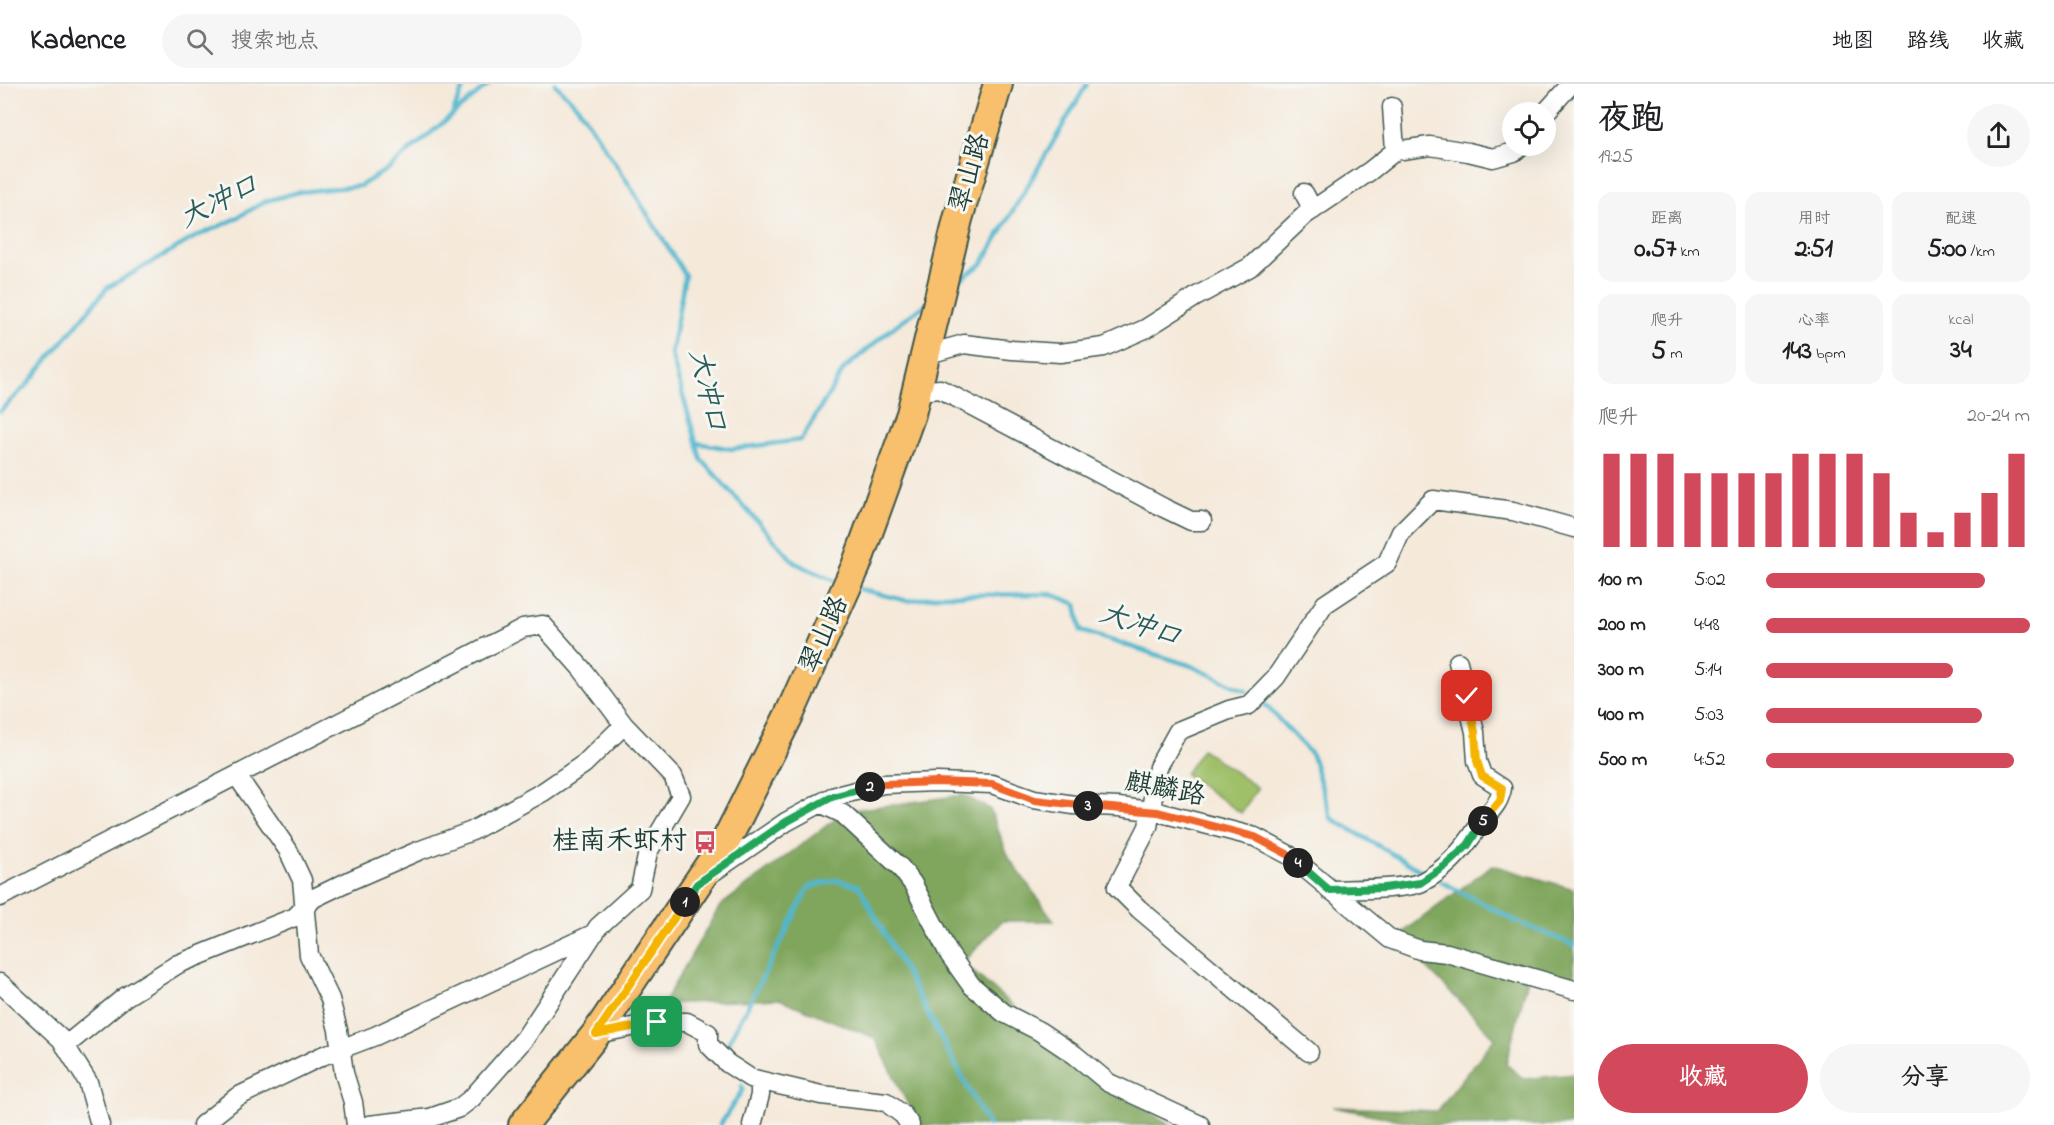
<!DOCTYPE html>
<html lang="zh">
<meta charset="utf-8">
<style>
body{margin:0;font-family:"Indie Flower","LXGW WenKai TC",sans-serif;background:#f6f6f6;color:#202124;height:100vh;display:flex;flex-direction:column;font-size:22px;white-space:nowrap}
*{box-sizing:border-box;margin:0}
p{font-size:20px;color:#757577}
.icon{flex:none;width:33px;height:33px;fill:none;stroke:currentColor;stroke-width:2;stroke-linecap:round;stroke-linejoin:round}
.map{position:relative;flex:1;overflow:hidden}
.side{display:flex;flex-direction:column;background:#fff;width:480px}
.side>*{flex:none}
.controls{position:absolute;left:1502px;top:18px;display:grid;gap:12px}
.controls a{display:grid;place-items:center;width:54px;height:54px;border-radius:50%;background:#fff;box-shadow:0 6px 24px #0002;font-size:30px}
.pin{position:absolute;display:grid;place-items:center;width:51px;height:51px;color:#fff;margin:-26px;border-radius:12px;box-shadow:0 3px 9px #0006}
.km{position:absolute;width:30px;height:30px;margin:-15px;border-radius:50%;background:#222;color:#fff;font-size:16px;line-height:30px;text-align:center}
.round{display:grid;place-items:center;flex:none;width:63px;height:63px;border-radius:32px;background:#f6f6f6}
.overview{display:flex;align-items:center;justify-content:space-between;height:102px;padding:0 24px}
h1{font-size:33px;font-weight:700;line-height:45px}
.metrics{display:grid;grid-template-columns:repeat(3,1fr);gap:9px;height:102px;padding:6px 24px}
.metrics div{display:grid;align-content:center;border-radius:15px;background:#f6f6f6;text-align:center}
.metrics b{font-size:26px;font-weight:700}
.metrics small{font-size:16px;font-weight:400}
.metrics p{font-size:16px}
.chart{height:168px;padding:12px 24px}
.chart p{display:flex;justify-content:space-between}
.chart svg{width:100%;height:108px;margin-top:6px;stroke:#d1495b;stroke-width:6}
.button{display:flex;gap:12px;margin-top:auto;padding:12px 24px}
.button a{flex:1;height:69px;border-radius:36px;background:#d1495b;color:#fff;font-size:24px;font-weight:700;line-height:69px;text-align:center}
.button a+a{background:#f6f6f6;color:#202124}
ul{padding:0 24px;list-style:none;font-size:20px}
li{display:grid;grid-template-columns:96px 72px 1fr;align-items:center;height:45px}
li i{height:15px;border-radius:8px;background:#d1495b}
header{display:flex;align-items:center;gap:36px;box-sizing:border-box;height:84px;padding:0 30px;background:#fff;border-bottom:2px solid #e0e0e0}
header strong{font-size:28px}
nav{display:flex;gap:33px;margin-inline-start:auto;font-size:21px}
.search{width:420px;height:54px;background:#f6f6f6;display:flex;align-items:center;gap:15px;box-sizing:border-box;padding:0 21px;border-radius:33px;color:#757577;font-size:22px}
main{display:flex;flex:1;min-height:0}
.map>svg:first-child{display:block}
.green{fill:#9fbf68;stroke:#5f7e4e;stroke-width:1.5}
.forest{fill:#7fa65c;stroke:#4f7248;stroke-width:1.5}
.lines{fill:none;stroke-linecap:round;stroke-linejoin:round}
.stream{stroke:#50b7ce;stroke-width:4.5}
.minor-casing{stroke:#3f574d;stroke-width:21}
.primary-casing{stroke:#3f574d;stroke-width:32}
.minor{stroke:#fff;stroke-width:18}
.primary{stroke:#f8bf6c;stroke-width:28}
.split-1-casing{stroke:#fff;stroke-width:12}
.split-2-casing{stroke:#fff;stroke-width:12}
.split-3-casing{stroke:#fff;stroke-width:12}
.split-4-casing{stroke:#fff;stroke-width:12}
.split-5-casing{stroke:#fff;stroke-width:12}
.split-6-casing{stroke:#fff;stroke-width:12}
.split-1{stroke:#f5b400;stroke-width:8}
.split-2{stroke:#22a559;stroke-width:8}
.split-3{stroke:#f0652b;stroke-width:8}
.split-4{stroke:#f0652b;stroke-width:8}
.split-5{stroke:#22a559;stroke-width:8}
.split-6{stroke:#f5b400;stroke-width:8}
.labels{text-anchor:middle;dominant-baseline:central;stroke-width:6;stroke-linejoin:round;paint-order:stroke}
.street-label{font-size:27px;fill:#1f3d34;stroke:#f6f6f2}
.poi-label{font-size:27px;fill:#1f3d34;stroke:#f6f6f2;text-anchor:end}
.water-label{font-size:28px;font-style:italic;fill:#2b5c5a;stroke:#f6f6f2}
</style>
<header>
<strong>Kadence</strong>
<div class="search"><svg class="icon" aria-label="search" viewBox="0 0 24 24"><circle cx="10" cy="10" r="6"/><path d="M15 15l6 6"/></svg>搜索地点</div>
<nav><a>地图</a><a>路线</a><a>收藏</a></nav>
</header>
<main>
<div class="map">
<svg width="1574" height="1041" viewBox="0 0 1574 1041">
<rect width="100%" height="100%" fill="#f6f6f2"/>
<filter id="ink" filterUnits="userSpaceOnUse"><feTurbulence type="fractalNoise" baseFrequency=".0167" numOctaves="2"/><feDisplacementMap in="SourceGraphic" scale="12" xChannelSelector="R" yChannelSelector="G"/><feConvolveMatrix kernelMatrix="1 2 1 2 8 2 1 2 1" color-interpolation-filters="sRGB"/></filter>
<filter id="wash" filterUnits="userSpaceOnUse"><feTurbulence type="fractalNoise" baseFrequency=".008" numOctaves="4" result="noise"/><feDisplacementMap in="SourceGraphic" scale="24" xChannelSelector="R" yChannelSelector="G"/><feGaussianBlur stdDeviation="1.35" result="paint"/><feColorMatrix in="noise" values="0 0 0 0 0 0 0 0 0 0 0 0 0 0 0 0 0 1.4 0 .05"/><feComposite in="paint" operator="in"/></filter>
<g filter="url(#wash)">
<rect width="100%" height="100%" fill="#f5e9da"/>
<path class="green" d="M1202,665l56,39 -17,25 -56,-39z"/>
<path class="forest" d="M963,711l27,14 19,49 45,63h-52l-39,42 147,126 61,36h-253l-43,-87 -96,-39 -116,5 57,-98 126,-95z
M1492,781l82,24v96l-43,-18 -25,97 18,15 50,-5v51h-148l-93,-18 104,4 58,-73 -98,-101z"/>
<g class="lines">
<path class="stream" d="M555,0l23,23 47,71 60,97 -14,79 30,105 94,104 39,18
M453,28l12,-28
M954,200l28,-20 105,-180
M0,327l26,-25 81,-98 88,-51 36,-16 35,-20 33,-9 61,-6 29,-18 100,-84
M697,359l35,6 69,-9 43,-71 52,-44 29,-20
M859,505l49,12 34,-6 110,-1 24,10 5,27 108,34 57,26
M1259,614l53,57 19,63 92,54
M1442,798l76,40 56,23
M731,969l-3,-9 81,-157 27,-7 23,6 129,239
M720,1041l23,-36 -1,-3"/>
</g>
</g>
<g filter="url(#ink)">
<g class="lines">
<g class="minor-casing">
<path id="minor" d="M1392,23l3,44
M1545,29l26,-29
M1304,109l9,17
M925,271l39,-11 48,6 48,3 44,-6 41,-18 52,-33 53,-29 55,-52 65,-44 25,-20 35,-5 38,6 25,6 21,-6 7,-6
M917,307l23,-2 224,119 27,13h11
M237,692l51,74 14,30 7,75 21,44 8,31 6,43 9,29 3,23
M820,719l23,11 57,53 13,17 36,70 22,31 33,28 35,18 36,24 34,28 91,42
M710,790l76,-52 46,-25 51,-13 54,-2 55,2 42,15 40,6 45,2 39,5 97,25 34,18 101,84 30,11 27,3 127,37
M1329,806c20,-1 77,0 93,-8 23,-12 42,-33 56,-55 10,-15 21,-21 24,-39l-20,-13 -5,-14 -2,-29 -17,-70
M0,813l523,-269 20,-3 38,43 43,57 49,51 8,20 -33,56 -8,37 -42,38 -73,111 -53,60 -13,10 -29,10 -61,7
M0,899l61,56 27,43 12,43
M596,950l61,-12h30l21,11v11l19,19 23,15 71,17 65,7 17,13 7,10
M65,962l60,-49 53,-33 117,-47 19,-19 37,-18 67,-29 54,-20 71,-39 41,-28 40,-39
M1309,968l-170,-143 -22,-22 31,-60 10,-60 20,-36 51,-21 20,-5 27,-28 49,-73 62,-41 14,-31 32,-32 80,11 61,17
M202,1041l35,-28 85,-41 53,-20 220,-103
M752,1041l8,-30v-14"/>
</g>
<g class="primary-casing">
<path id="primary" d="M523,1041l73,-91 131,-195 63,-126 66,-147 55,-152 47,-195 40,-135"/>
</g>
<use href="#minor" class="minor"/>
<use href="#primary" class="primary"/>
</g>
</g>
<g class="lines" filter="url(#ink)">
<g class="split-1-casing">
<path id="split-1" d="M657,938l-61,12 89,-132"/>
</g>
<g class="split-2-casing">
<path id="split-2" d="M685,818l12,-18 89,-62 46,-25 38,-10"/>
</g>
<g class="split-3-casing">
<path id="split-3" d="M870,703l13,-3 54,-2 55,2 43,16 53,6"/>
</g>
<g class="split-4-casing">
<path id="split-4" d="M1088,722l70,6 97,25 34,18 9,8"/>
</g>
<g class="split-5-casing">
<path id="split-5" d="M1298,779l31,27 55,-2 36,-5 25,-17 23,-21 15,-24"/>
</g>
<g class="split-6-casing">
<path id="split-6" d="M1467,612l8,36 2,29 5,15 20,12 -2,13 -17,20"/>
</g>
<use href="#split-1" class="split-1"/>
<use href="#split-2" class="split-2"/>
<use href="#split-3" class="split-3"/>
<use href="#split-4" class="split-4"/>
<use href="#split-5" class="split-5"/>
<use href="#split-6" class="split-6"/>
</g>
<defs>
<g id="bus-bare" transform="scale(1.8)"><path d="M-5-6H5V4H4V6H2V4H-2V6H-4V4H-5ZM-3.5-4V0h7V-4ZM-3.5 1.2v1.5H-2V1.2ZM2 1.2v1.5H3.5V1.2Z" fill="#d1495b" stroke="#f6f6f2" stroke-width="2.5" paint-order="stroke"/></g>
</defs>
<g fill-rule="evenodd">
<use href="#bus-bare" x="705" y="758"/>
</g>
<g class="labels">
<g class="street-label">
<text transform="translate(971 89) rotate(-74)">翠山路</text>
<text transform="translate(825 551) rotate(-66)">翠山路</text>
<text transform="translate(1165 706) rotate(11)">麒麟路</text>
</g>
<g class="poi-label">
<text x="687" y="758">桂南禾虾村</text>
</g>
<g class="water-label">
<text transform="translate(220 119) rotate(-26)">大冲口</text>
<text transform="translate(706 307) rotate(77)">大冲口</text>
<text transform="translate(1140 543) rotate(19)">大冲口</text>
</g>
</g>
</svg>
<div class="controls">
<a><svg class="icon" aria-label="locate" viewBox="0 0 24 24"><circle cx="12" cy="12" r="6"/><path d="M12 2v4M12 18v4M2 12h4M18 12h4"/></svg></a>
</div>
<div class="pin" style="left:657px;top:938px;background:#1e9e55"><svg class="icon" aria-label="arrive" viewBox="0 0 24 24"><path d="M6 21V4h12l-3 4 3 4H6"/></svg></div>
<div class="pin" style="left:1467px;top:612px;background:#d93025"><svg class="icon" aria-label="check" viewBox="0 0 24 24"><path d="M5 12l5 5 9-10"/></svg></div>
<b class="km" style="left:685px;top:818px">1</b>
<b class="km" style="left:870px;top:703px">2</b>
<b class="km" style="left:1088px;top:722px">3</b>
<b class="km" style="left:1298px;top:779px">4</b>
<b class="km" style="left:1483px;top:737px">5</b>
</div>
<section class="side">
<div class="overview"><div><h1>夜跑</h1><p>19:25</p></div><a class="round"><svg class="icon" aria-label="share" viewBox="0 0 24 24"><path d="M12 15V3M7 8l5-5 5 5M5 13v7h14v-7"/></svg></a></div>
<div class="metrics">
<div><p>距离</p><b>0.57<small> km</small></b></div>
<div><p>用时</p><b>2:51</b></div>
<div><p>配速</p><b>5:00<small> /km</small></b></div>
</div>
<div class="metrics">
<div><p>爬升</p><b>5<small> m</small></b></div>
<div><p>心率</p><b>143<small> bpm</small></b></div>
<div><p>kcal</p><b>34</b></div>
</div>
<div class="chart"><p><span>爬升</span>20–24 m</p>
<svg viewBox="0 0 160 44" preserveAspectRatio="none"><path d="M5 44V6M15 44V6M25 44V6M35 44V14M45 44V14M55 44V14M65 44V14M75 44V6M85 44V6M95 44V6M105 44V14M115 44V30M125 44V38M135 44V30M145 44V22M155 44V6"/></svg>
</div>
<ul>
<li><b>100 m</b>5:02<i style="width:83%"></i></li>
<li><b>200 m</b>4:48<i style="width:100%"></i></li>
<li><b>300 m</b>5:14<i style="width:71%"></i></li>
<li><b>400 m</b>5:03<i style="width:82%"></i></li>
<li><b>500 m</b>4:52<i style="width:94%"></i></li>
</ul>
<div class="button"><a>收藏</a><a>分享</a></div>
</section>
</main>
